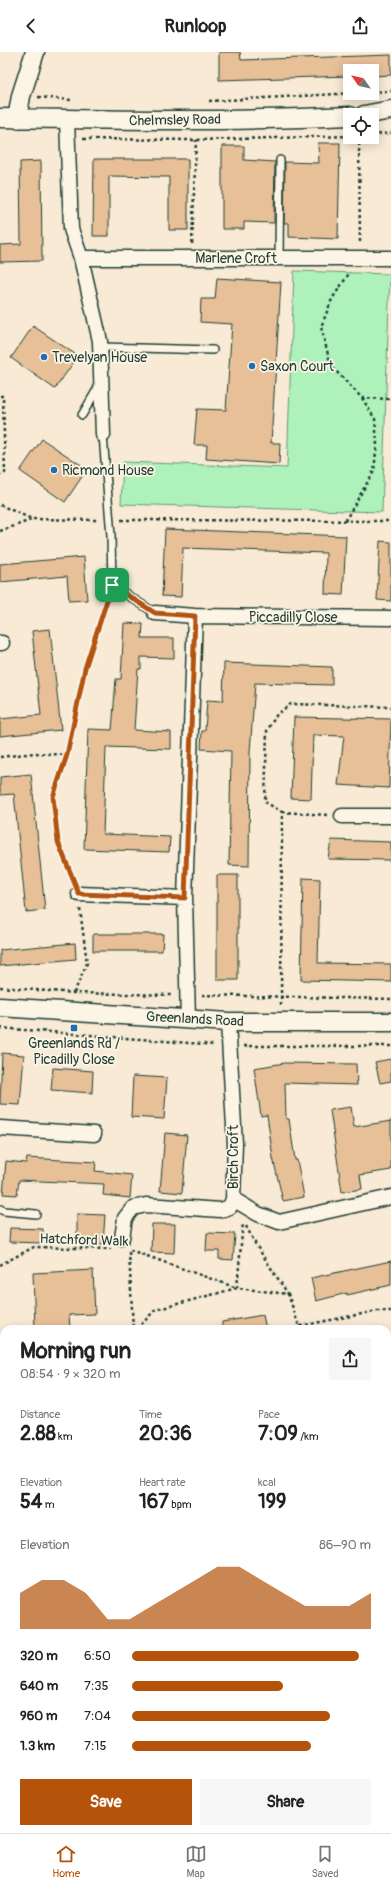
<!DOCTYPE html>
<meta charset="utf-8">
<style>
body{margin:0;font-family:Pangolin,sans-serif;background:#f6f6f6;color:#222;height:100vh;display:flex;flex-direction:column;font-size:15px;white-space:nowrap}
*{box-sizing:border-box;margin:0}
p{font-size:13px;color:#767676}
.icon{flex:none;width:22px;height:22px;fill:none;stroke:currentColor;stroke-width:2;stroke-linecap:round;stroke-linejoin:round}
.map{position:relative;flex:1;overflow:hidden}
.drawer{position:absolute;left:0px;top:1273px;width:391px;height:508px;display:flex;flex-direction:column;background:#fff;border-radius:12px 12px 0 0;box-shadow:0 2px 10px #0003}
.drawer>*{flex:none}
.needle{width:26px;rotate:304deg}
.buttons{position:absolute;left:343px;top:12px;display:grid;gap:8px}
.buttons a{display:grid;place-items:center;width:36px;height:36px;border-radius:0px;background:#fff;box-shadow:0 2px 10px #0003;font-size:20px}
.pin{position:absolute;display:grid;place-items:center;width:34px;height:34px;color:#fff;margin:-17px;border-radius:8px;box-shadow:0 2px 6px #0006}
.round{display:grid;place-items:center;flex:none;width:42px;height:42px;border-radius:0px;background:#f6f6f6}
.headline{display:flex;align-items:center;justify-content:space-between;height:68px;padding:0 20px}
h1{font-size:22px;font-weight:800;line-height:30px}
.figures{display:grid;grid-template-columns:repeat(3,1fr);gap:6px;height:68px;padding:4px 20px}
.figures div{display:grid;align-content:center}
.figures b{font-size:20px;font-weight:800}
.figures small{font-size:11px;font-weight:400}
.figures p{font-size:11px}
.chart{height:112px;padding:8px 20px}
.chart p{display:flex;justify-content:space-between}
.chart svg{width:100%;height:72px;margin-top:4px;fill:#b45309;opacity:.7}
.button{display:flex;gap:8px;margin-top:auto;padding:8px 20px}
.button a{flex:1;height:46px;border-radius:0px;background:#b45309;color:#fff;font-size:16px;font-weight:800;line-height:46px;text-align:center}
.button a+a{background:#f6f6f6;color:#222}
ul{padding:0 20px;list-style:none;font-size:13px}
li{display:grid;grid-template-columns:64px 48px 1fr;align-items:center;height:30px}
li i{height:10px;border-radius:5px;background:#b45309}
header{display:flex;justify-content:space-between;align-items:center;height:52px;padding:0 20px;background:#fff;font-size:18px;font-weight:800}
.tabs{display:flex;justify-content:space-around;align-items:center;height:56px;border-top:1px solid #e0e0e0;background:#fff;font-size:11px;color:#767676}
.tabs a{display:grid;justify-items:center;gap:2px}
.tabs .selected{color:#b45309}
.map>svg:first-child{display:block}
.green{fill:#aef1bb;stroke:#669778}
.building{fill:#e7c097;stroke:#1f3d34}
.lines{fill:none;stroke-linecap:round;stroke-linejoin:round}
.service-casing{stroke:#1f3d34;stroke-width:10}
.minor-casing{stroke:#1f3d34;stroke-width:17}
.tertiary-casing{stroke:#1f3d34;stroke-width:21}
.path{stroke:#1f3d34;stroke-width:2.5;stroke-dasharray:3 3;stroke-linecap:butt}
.service{stroke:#fcf5e5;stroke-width:7}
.minor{stroke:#fcf5e5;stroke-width:14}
.tertiary{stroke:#fcf5e5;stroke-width:18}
.route-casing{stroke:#fff;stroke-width:8}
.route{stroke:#b45309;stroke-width:5}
.poi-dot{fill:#1f6fb2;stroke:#fcf5e5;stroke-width:1.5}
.labels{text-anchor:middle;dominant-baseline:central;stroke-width:3.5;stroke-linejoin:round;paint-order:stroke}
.street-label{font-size:14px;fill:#1f3d34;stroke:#fcf5e5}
.poi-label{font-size:14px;fill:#1f3d34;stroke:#fcf5e5;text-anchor:start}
</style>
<header><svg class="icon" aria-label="back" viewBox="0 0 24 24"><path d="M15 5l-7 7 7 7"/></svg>Runloop<svg class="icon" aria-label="share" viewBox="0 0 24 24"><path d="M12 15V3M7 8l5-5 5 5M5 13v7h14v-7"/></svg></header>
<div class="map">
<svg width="391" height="1781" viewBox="0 0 391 1781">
<rect width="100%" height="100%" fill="#f8ead5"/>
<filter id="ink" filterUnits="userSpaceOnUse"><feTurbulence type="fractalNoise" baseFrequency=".025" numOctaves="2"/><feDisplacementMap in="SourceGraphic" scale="8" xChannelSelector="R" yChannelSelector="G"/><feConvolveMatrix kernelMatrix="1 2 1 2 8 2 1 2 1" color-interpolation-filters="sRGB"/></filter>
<g filter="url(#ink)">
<path class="green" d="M294,219l96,3 -8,238 -261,-8 2,-42 164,6z
M391,1763v18h-101l23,-4h74v-13z"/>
<path class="building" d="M219,0h21l1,8 150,-5v20l-19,1v-5h-22v5l-131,4z
M318,91h22l-2,96 -49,-2v-14h-5l1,-61 34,1z
M222,94h22v14l31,2 -1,61 -30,-1v7h-22z
M94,107h94v71h-19v-53l-60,-1v60h-16z
M41,109l1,100 -42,1v-17l21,-1 -1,-82z
M217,226l64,4 -10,161h9l-1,21 -73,-5 1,-14h-13l3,-36 29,1 6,-86 -32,-2 1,-23h14z
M33,274l45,30 -23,33 -44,-31z
M42,387l45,30 -22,33 -45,-31z
M165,477l181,7 -3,59 -18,-1 1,-41 -143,-5 -2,49 -19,-1z
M380,489l11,1v59l-14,-1z
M84,505l3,43 -18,1 -2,-25 -67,6v-18z
M124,571l19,1 -1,14h32v20l-33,-1v12h-3l-4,61 37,2v17l-65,-2 -3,87 67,3 -1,15 -85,-3 4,-120 24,1 4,-51h5z
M50,577l11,101 -61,6v-17l41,-4 -9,-84z
M224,611l108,4v18l-77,-2 -5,69 -1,114 -20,-1 2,-114 -30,-2 1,-18h3l2,-31 16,1z
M294,665l97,2 -2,69 -51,-3 6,-49 -31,-1 -2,64 -20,-1z
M31,722l14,136 -19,2 -12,-118 -14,1v-18z
M331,788l60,2v18l-63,-1z
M217,823h21v105h-21z
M303,826l17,1 -2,84 73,1v18l-90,-2z
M93,882h70l-1,17h-69z
M75,891l1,16 -76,7v-16z
M2,1001l22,2 -4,50 -20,-1z
M391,1007v22l-11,2 -5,-21z
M285,1011l71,1 1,21 -72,-2 1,36h3l6,41h2l7,37 -21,4 -10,-43 -6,-43 -6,1 -7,-48z
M53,1016l40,3 -1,22 -41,-3z
M133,1024l34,2 -3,41 -33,-2z
M351,1055l3,20 37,-6v49l-31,5 2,14 -20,3 -12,-82z
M165,1081l22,2 -5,58 -22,-2z
M27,1106l69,4 -1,9 37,4 -2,23 -27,-3 1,-11 -85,-4 -2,15 -14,-1 3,-33 20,2z
M77,1162l28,1 -2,29 -26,-2z
M152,1172h23l-1,29 -23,-1z
M10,1176l33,1v14l-34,-1z
M207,1181l28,1 -2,26 -14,-1v-8h-13z
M391,1209v24l-44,10v-2l-31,8 -5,-23z
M93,1218l2,44 -26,1 1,14h-35l-2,-56z
M263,1263l3,14h-44v-7z"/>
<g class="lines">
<g class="service-casing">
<path id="service" d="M279,206l1,-98
M101,295l112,3
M82,363l17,-29
M103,383l8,101 1,49 43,28
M0,1157l4,2 32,3"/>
</g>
<g class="minor-casing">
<path id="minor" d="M67,68l4,109 10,29 19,83 3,94
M81,206h310
M155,561l40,3 196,2
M0,591h2
M342,764h49
M79,842l106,4
M188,968l-3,-122 10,-282
M228,970l7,122 -2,55 25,15 21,8 112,-25
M0,1076l94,6
M122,1186l3,-20 8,-10 13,-3 75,5 9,-3 3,-8
M387,1493h4
M0,1580l4,91
M10,1777v4"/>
</g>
<g class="tertiary-casing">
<path id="tertiary" d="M364,63l27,-5
M0,66c117,2 233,4 350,-2
M17,67l4,-23 14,-44
M0,955l228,15h163
M387,1753h4
M242,1781l22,-4"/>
</g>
<path class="path" d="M372,40l19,-1
M38,45l33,3
M209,49l146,-8
M372,83l19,-2
M359,85l1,105
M83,87l113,1 154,-4
M192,192l4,-104
M0,344h3l2,77 -5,2
M362,346l29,1
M0,453l32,14 66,1
M121,468l270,1
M345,469l29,-50 3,-29 -2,-23 -13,-21 -31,-32 -10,-39 11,-28 18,-27
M0,479l31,-11
M0,705l35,-4 32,2
M282,760l45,3
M74,829l-16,-39 -5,-45 14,-42 18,-87 24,-73
M0,935l74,6 99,2
M74,941l13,-30 -7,-54
M202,943l189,4
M281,953l1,-193 -17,-10 2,-71 10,-17 14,-10 100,3
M0,976l215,17
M244,994h147
M246,1174l10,19 32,49
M130,1198l107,38
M129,1200l4,77
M0,1213l34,-18 77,2
M237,1236l6,-65
M300,1274l77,-15h14
M137,1277l18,-19 82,-22 51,6 12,35
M0,1384h4
M0,1732h4
M114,1777l1,4"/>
<use href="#service" class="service"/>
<use href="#minor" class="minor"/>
<use href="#tertiary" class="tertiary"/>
</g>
</g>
<g class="lines" filter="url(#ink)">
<g class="route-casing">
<path id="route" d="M112,533l43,28 40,3 -10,282 -106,-4 -21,-52 -5,-45 14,-42 18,-87z"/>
</g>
<use href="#route" class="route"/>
</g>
<g class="poi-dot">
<circle cx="44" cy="305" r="4"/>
<circle cx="252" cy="314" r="4"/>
<circle cx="54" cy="418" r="4"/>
<rect x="70" y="972" width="8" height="8" rx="2"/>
</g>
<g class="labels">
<g class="street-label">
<text transform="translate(175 68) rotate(-1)">Chelmsley Road</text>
<text x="236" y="206">Marlene Croft</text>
<text x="293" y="565">Piccadilly Close</text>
<text transform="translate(195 967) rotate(3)">Greenlands Road</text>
<text transform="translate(233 1105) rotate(-90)">Birch Croft</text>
<text transform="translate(84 1188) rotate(2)">Hatchford Walk</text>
</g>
<g class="poi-label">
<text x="52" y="305">Trevelyan House</text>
<text x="260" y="314">Saxon Court</text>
<text x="62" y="418">Ricmond House</text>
<text x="74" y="991" text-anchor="middle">Greenlands Rd /<tspan x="74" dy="16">Picadilly Close</tspan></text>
</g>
</g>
</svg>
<div class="buttons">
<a><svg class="needle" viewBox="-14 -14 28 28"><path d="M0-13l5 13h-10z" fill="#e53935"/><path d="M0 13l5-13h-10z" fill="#767676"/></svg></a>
<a><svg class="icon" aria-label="locate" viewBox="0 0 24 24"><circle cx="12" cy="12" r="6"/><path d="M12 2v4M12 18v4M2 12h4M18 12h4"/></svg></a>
</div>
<div class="pin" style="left:112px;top:533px;background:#1e9e55"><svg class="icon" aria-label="arrive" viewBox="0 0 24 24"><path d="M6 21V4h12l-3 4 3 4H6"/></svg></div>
<section class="drawer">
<div class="headline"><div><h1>Morning run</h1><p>08:54 · 9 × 320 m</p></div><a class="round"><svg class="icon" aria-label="share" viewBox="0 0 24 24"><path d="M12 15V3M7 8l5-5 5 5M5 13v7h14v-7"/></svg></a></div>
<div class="figures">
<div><p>Distance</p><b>2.88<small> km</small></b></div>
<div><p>Time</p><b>20:36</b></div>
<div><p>Pace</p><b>7:09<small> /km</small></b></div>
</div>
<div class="figures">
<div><p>Elevation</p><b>54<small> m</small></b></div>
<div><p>Heart rate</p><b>167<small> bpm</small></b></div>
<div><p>kcal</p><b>199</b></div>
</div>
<div class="chart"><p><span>Elevation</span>86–90 m</p>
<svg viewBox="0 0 160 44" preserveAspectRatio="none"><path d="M0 44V22L10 14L20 14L30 22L40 38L50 38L60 30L70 22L80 14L90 6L100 6L110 14L120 22L130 30L140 30L150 30L160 22V44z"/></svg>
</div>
<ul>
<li><b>320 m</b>6:50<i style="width:95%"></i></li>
<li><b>640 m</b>7:35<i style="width:63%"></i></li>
<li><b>960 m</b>7:04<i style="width:83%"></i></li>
<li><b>1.3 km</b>7:15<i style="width:75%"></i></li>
</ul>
<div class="button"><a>Save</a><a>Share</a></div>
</section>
</div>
<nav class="tabs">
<a class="selected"><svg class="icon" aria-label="home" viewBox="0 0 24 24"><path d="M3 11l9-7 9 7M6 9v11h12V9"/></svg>Home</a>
<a><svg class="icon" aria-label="map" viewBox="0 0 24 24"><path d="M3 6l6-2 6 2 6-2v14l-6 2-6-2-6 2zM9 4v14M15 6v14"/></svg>Map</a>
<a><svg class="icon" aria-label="saved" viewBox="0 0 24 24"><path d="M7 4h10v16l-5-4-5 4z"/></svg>Saved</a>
</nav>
